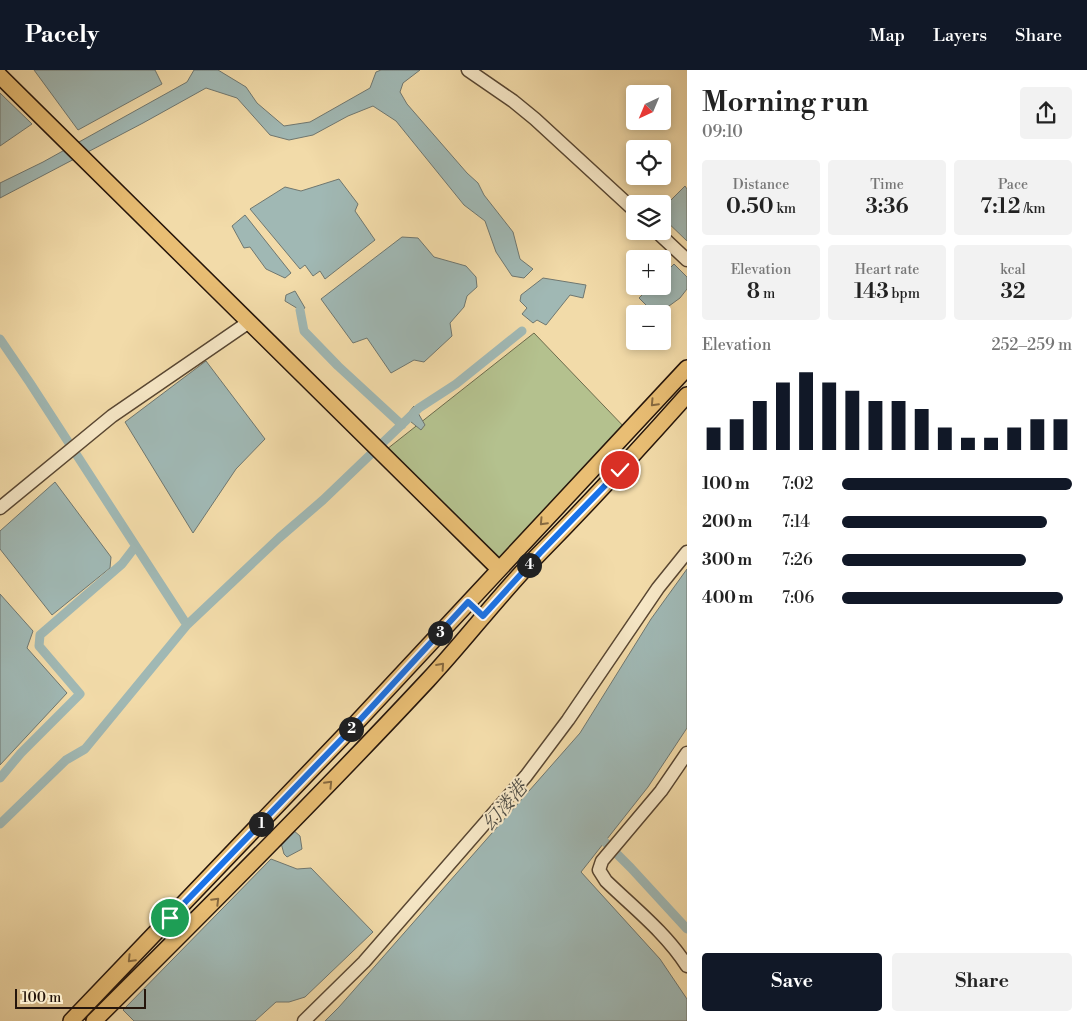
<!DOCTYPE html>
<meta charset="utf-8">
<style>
body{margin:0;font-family:"Libre Bodoni","Noto Serif SC",serif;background:#f2f2f2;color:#222;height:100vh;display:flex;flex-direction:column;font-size:19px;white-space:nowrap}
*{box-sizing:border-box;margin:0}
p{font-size:16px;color:#767676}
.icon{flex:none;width:28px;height:28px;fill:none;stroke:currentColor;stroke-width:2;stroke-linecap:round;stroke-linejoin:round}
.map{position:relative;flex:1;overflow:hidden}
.panel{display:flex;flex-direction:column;background:#fff;width:400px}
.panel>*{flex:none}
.needle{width:32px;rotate:224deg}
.buttons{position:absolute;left:626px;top:15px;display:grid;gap:10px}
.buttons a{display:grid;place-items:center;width:45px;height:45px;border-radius:5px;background:#fff;box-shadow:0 2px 8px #0003;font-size:25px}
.scale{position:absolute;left:15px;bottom:12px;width:131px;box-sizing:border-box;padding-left:5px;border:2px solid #25150b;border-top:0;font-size:14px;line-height:18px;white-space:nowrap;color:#25150b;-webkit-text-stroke:4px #f7e8c7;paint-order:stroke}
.pin{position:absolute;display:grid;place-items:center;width:42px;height:42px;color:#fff;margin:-21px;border:2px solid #fff;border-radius:50%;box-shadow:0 1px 5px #0007}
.km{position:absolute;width:25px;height:25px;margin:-12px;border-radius:50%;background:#222;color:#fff;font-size:14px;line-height:25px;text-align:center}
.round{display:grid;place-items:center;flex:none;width:52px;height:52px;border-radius:5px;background:#f2f2f2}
.head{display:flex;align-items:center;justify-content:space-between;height:85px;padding:0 15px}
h1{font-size:28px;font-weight:600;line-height:38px}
.stats{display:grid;grid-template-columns:repeat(3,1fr);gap:8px;height:85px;padding:5px 15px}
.stats div{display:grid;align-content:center;border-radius:5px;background:#f2f2f2;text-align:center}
.stats b{font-size:21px;font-weight:600}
.stats small{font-size:14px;font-weight:400}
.stats p{font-size:14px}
.chart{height:140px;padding:10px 15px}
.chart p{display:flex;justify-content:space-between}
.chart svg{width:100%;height:90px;margin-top:5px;stroke:#111827;stroke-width:6}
.cta{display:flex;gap:10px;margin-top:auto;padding:10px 15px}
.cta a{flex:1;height:58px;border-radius:5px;background:#111827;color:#fff;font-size:20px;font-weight:600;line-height:58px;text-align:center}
.cta a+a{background:#f2f2f2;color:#222}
ul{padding:0 15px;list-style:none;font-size:16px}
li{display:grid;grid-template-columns:80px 60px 1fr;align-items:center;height:38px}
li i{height:12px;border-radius:6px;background:#111827}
header{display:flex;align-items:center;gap:30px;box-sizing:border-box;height:70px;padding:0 25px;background:#111827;color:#fff}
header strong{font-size:24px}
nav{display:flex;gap:28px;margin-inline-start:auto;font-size:18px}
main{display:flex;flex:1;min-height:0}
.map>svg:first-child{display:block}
.green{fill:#b4c18e;stroke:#6c6b4c}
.water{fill:#a0b8b4;stroke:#6f7770}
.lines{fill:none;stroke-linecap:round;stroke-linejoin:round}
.canal{stroke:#a0b8b4;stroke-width:9}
.minor-casing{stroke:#584632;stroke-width:15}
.major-casing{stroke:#25150b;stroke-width:18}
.minor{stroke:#f7e8c7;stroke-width:12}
.major{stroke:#e9be74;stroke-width:15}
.oneway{stroke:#876a40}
.route-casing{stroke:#fff;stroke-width:10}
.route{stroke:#1a73e8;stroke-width:6}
.labels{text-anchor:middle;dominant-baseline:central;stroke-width:4;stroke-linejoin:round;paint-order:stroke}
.water-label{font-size:19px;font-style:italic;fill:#504e46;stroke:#f7e8c7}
</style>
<header>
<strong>Pacely</strong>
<nav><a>Map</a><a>Layers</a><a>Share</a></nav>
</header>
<main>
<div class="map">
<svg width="687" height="951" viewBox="0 0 687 951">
<rect width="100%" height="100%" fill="#f2dba9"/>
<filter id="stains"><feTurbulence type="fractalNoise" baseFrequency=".004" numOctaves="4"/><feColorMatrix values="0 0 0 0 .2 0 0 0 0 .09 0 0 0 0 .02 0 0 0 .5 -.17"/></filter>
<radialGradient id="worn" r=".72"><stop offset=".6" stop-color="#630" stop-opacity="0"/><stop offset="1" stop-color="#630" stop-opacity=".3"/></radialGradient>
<path class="green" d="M534,263l94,98 -129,138 -117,-116z"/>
<path class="water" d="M34,0h121l7,14 -84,46z
M194,0h24l28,17 11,16 27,23 26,-4 60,-34 6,-16 5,-2h39l-17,13 -3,9 7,12 60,69 11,10 6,12 29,37 7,27 13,10 -9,9 -12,-2 -16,-24 -11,-31 -21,-16 -68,-84 -23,-15 -25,10 -35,19 -24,5 -19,-5 -33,-37 -31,-10 -63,35 -143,75v-15l43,-21 144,-80z
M0,23l32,31 -32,22z
M339,109l19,25 -3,7 20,29 -50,39 -5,-8 -7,5 -8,-11 -5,4 -50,-60 35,-22 16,4z
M685,116l2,3v52l-25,-24 1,-9z
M245,145l46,58 -6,5 -19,-9 -16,-22 -6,1 -12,-22z
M402,167l16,1 16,19 32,9 10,11 1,10 -10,9 -3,11 -14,16 2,13 -28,26 -10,-2 -23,13 -24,-35 -14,5 -32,-44z
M674,194l13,13v12l-7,9 -22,16h-3l-16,-16 12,-12h11l1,-11z
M543,208l43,7 -3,13 -13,-3 -24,30 -9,-5 -4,3 -11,-9 5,-6 -7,-7 1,-6z
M295,221l10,17 -5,2 -15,-9 1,-6z
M206,291l59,78 -29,30 -43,64 -68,-111z
M414,336l11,19 -4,5 -16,-13z
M55,412l56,75 -1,11 -58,47 -52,-66v-18z
M687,499v159l-39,59 -67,85 79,87 27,40v22h-362l14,-14 241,-274 71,-114z
M0,524l33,37 -6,17 40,45 -67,72z
M293,760l7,6 2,13 -15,8 -3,-3 -3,-11z
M271,789l26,10 14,-1 62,64 -68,65 -16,5h-13l-21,19h-121l-11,-11z"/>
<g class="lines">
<path class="canal" d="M300,240l4,21 34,35 64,59
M0,269l30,44 157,242
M0,708l21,-25 59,-59 -41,-48 1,-11 82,-71 13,-17
M0,754l66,-64 19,-11 102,-124 92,-87 44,-38 96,-92 37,-24 66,-53
M596,763l35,35 56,61"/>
<g class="minor-casing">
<path id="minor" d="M468,0l45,31 22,18 100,92
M656,161l31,29
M0,438l112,-92 137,-94
M687,683l-26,38 -59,70 -3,9 7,11c28,27 60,52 81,85
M304,951l60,-59 162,-186 42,-56 90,-132 29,-36"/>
</g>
<g class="major-casing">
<path id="major" d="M0,6l499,493
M71,951l287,-300 329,-353
M94,951c113,-112 225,-224 334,-341 38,-41 72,-86 111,-126 51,-52 100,-105 148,-159"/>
</g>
<use href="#minor" class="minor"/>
<use href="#major" class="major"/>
</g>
<defs><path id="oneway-chevron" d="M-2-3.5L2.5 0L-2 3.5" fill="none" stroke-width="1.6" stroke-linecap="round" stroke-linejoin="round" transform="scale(1.25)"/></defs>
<g class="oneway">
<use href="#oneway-chevron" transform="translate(654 333) rotate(133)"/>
<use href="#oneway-chevron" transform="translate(543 452) rotate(133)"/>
<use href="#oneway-chevron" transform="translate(441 596) rotate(-48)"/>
<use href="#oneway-chevron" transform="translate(329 714) rotate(-46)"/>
<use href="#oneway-chevron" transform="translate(216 831) rotate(-45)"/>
<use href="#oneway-chevron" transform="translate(131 889) rotate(134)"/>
</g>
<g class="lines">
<g class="route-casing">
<path id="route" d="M170,848l188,-196 110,-120 15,14 57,-63 80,-83"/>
</g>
<use href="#route" class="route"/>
</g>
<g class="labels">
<g class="water-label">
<text transform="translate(505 736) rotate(-50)">幻溇港</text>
</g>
</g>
<rect width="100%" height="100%" filter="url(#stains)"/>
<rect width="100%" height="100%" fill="url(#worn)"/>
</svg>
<div class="buttons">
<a><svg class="needle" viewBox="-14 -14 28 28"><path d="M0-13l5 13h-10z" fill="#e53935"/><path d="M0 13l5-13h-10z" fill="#767676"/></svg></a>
<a><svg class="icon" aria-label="locate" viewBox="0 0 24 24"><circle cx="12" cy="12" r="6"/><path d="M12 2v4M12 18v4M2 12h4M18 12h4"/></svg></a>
<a><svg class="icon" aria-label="layers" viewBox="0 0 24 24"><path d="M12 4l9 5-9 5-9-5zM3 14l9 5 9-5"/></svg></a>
<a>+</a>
<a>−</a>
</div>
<div class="scale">100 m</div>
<div class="pin" style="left:170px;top:848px;background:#1e9e55"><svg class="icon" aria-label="arrive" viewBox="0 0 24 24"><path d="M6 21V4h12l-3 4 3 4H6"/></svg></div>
<div class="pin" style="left:620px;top:400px;background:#d93025"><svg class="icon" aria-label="check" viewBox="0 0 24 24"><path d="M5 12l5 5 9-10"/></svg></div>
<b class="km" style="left:261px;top:754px">1</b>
<b class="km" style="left:351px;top:659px">2</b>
<b class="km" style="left:440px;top:563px">3</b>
<b class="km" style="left:529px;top:495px">4</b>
</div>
<section class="panel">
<div class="head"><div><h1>Morning run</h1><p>09:10</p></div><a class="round"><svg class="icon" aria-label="share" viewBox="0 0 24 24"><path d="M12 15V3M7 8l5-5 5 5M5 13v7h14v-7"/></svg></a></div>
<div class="stats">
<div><p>Distance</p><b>0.50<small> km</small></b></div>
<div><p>Time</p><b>3:36</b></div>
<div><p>Pace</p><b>7:12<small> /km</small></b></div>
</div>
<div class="stats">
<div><p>Elevation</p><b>8<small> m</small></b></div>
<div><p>Heart rate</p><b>143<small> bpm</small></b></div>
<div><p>kcal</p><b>32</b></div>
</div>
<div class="chart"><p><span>Elevation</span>252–259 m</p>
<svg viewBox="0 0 160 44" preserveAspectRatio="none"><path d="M5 44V33M15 44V29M25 44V20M35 44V11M45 44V6M55 44V11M65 44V15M75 44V20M85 44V20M95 44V24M105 44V33M115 44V38M125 44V38M135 44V33M145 44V29M155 44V29"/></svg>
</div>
<ul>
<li><b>100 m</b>7:02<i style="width:100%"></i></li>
<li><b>200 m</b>7:14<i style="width:89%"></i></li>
<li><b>300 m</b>7:26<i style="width:80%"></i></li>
<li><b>400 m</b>7:06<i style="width:96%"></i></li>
</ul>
<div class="cta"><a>Save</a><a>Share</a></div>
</section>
</main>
